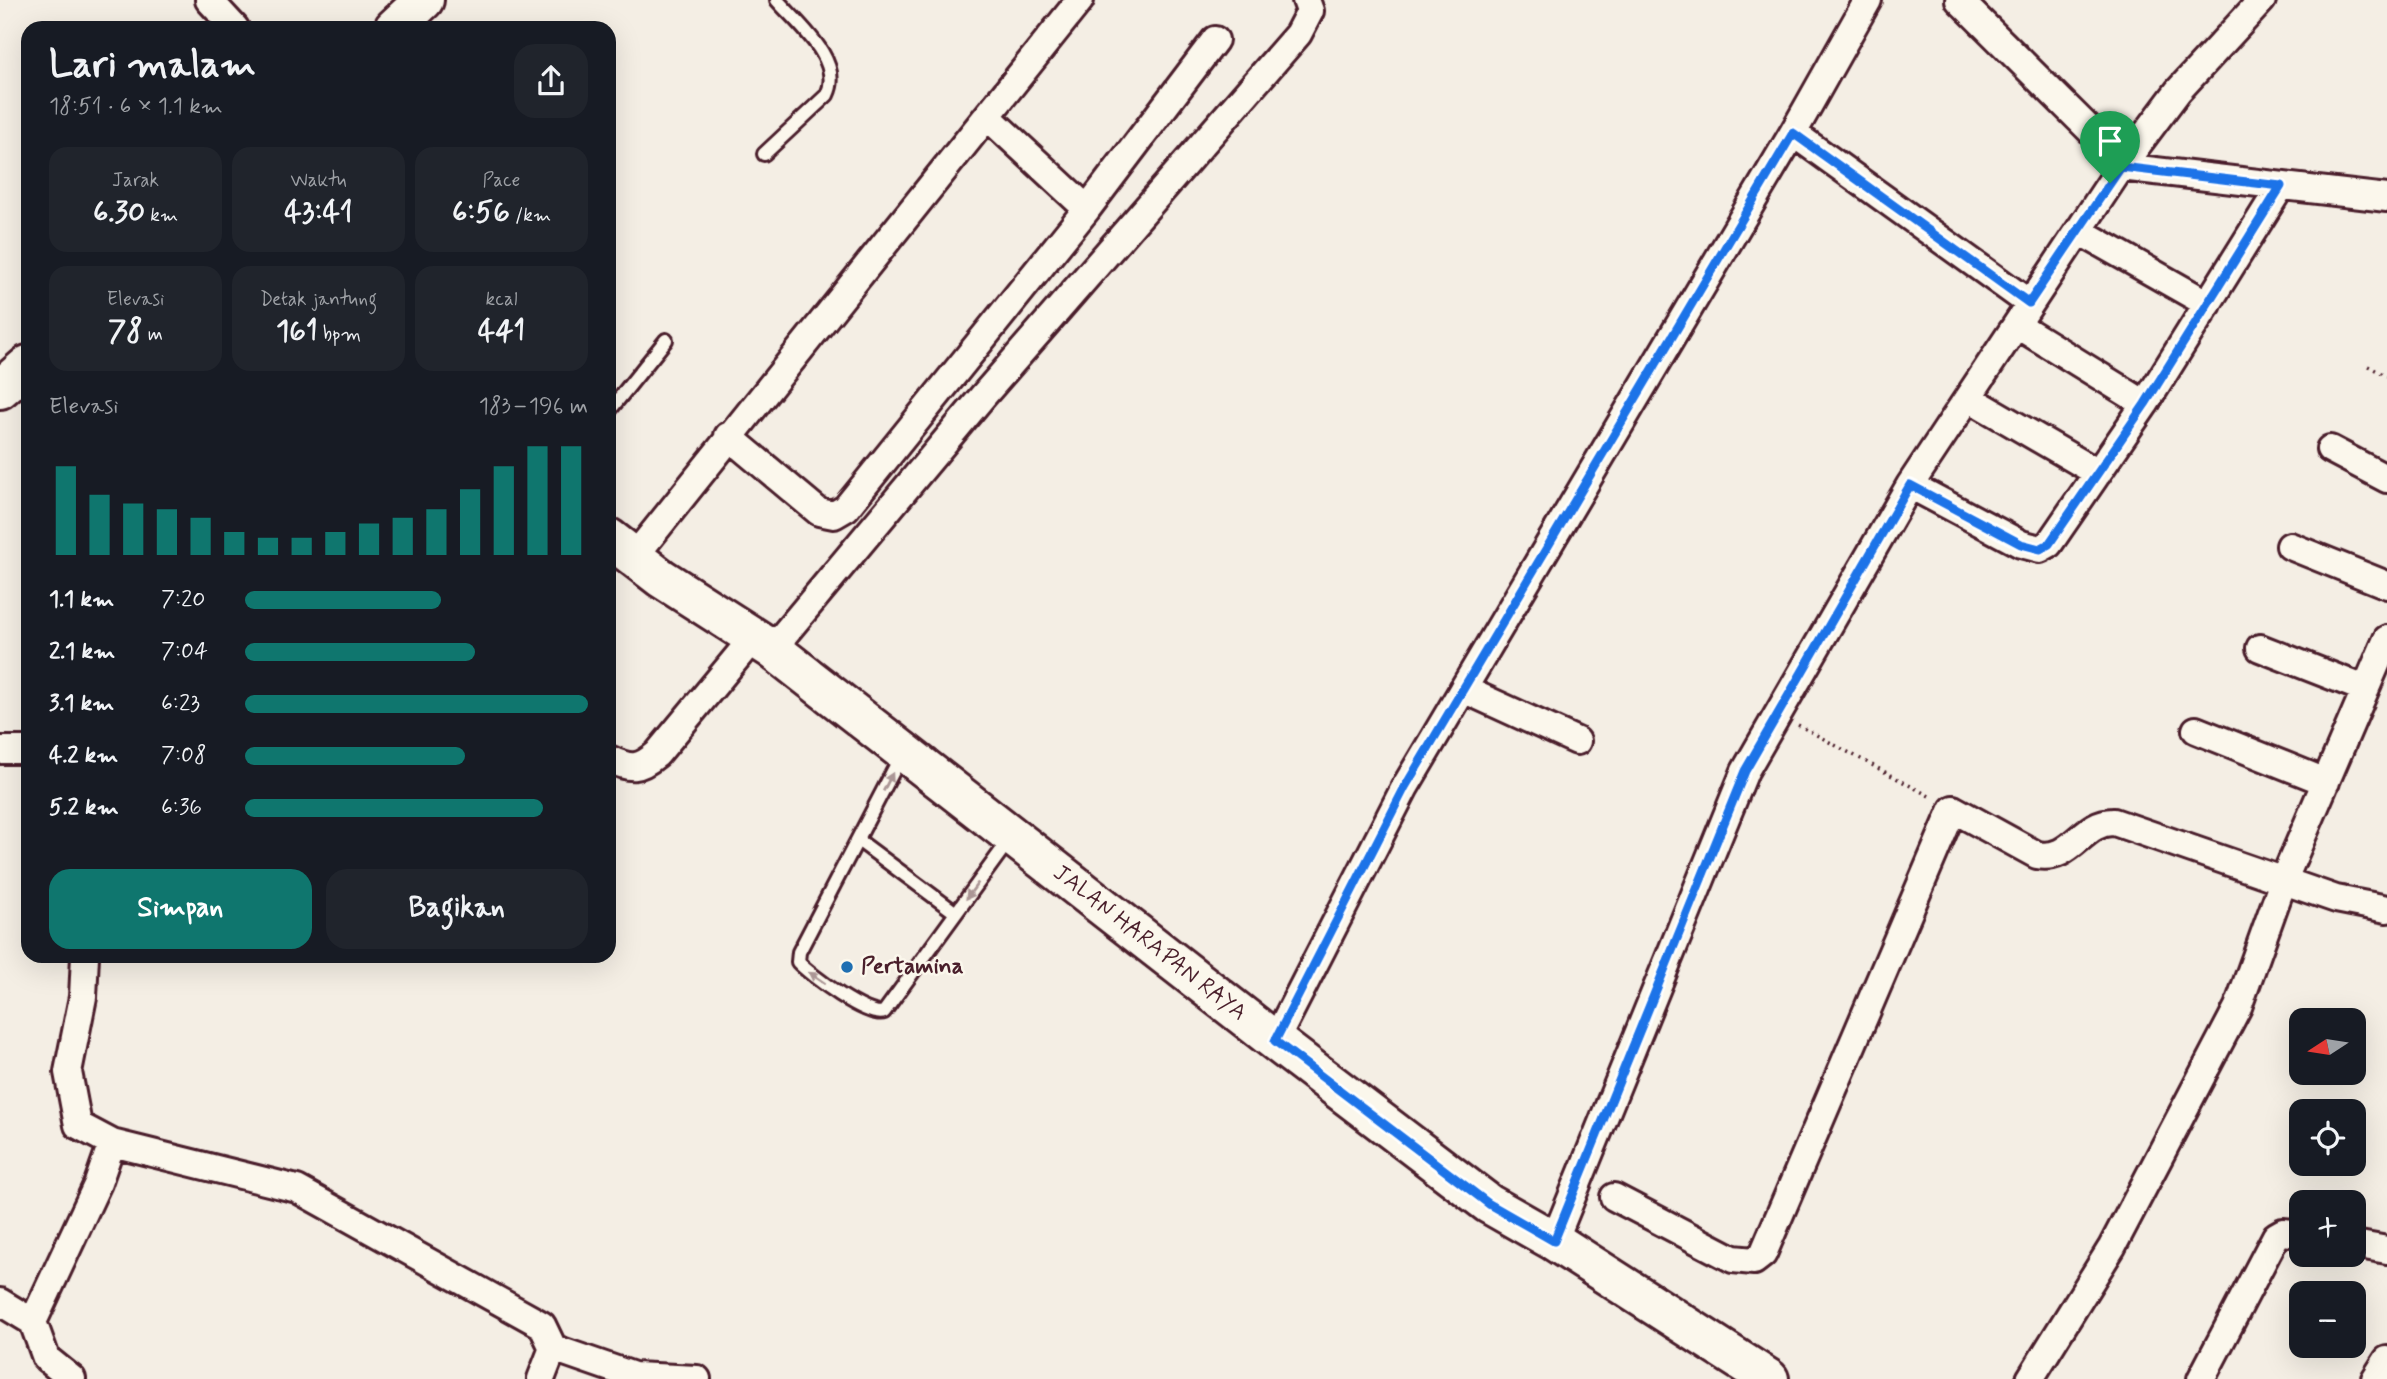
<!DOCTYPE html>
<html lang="id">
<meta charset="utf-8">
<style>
body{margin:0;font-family:Mynerve,sans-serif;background:#20242c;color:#f1f3f6;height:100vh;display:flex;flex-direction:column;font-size:26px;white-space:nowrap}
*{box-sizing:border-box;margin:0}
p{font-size:23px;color:#9ea1a6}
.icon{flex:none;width:38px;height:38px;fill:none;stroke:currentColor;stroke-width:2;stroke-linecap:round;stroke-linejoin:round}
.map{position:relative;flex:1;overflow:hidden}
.details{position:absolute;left:21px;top:21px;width:595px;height:942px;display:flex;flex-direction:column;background:#171b24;border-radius:21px;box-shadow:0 7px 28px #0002}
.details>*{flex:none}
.needle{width:46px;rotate:258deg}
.fabs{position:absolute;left:2289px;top:1008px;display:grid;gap:14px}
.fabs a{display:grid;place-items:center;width:77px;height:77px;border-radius:14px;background:#171b24;box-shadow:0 7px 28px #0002;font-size:35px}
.pin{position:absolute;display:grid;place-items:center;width:60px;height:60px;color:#fff;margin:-72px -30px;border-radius:50% 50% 50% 0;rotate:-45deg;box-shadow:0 0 7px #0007}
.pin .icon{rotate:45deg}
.round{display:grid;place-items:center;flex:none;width:74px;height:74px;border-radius:21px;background:#20242c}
.head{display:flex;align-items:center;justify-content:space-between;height:119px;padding:0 28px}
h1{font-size:38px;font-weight:700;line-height:52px}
.metrics{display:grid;grid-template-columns:repeat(3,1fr);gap:10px;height:119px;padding:7px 28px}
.metrics div{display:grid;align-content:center;border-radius:18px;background:#20242c;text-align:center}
.metrics b{font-size:30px;font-weight:700}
.metrics small{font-size:19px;font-weight:400}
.metrics p{font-size:19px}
.chart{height:196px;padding:14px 28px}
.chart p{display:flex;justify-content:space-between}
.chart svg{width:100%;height:126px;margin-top:7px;stroke:#0f766e;stroke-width:6}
.button{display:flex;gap:14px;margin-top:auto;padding:14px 28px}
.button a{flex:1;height:80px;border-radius:21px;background:#0f766e;color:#fff;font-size:28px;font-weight:700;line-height:80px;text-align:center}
.button a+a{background:#20242c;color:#f1f3f6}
ul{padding:0 28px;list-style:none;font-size:23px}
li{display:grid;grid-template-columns:112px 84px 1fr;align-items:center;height:52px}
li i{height:18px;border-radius:9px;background:#0f766e}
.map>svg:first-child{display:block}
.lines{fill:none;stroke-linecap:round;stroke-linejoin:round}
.lane-casing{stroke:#4a1f2b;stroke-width:18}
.street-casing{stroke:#4a1f2b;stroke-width:32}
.primary-casing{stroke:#4a1f2b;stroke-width:44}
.path{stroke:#4a1f2b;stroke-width:3.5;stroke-dasharray:2 5;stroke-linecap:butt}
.lane{stroke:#fbf7ec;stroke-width:12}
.street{stroke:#fbf7ec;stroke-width:26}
.primary{stroke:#fbf7ec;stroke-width:38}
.oneway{fill:#ab9695}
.route-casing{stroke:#fff;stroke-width:14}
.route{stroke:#1a73e8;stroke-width:9}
.poi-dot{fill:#1f6fb2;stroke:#fbf7ec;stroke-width:2.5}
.labels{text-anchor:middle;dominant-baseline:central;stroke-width:5;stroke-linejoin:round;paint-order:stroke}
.street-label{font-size:23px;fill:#4a1f2b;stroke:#fbf7ec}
.poi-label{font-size:23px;font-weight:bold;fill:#4a1f2b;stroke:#fbf7ec;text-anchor:start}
</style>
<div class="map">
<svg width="2387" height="1379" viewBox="0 0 2387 1379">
<rect width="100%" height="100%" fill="#f4eee4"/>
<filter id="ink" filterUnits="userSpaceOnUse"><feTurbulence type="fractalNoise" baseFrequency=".0143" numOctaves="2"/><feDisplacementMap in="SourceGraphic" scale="14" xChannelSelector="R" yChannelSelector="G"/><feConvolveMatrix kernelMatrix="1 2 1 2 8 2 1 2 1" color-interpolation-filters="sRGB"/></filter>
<g filter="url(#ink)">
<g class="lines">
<g class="lane-casing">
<path id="lane" d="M764,154l63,-59c17,-34 -29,-71 -50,-95
M609,411l57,-71
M901,756l-102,196 -1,10c12,13 71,57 86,50l126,-173
M858,840l98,73"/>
</g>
<g class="street-casing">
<path id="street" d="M209,0l26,28
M2262,0l-84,91 -57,76 266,31
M988,117l99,92
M1793,133l236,170
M2079,231l129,73
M2017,325l128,79
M1969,398l129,75
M728,436l91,76 15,3 12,-7 241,-299 128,-169
M2330,449l57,30
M1910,485l111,59 19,5 9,-5 96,-140 136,-218
M2290,546l97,39
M634,557l446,-557
M2260,648l105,41
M772,649l211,-253 315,-362 12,-23 -4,-11
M1463,689l114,52
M2196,730l130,52
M0,750h28
M609,759c22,10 29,11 48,-5l97,-117
M85,956l-2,41 -15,75 10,53 34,18 185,46 245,136 11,23 -12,31
M1275,1041l130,-254 388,-654 75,-133
M1614,1197l119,62 21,2 9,-7 190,-445 84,46c35,7 45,-34 77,-33l222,77 51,10
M1554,1241l191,-470 165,-286 211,-318 -28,-34 -134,-133
M2354,1244l33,6
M0,1302l33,20 13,36 26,21
M33,1322l65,-139 14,-40
M553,1348l81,28 63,3
M2030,1379l82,-132 126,-240 46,-128 103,-240
M2201,1379l75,-143 7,-4 18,2
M2375,1379l12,-19"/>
</g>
<g class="primary-casing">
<g id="primary">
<path d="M394,28l30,-28"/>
<path d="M0,389l28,-24"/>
<path id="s1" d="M609,538l52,40 111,71 503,392 214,163 65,37 215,138"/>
</g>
</g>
<path class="path" d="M2368,366l19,10
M1798,725l135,73"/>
<use href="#lane" class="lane"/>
<use href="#street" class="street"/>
<use href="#primary" class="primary"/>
</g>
<defs><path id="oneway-solid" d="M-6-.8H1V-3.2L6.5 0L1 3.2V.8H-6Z" transform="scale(1.75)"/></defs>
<g class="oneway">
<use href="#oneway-solid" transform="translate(888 782) rotate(-63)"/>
<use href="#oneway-solid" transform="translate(972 891) rotate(126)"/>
<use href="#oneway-solid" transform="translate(817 978) rotate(-146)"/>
</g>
</g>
<g class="lines" filter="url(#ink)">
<g class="route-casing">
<path id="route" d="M1793,133l236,170 92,-136 160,19 -136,218 -96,140 -9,5 -19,-5 -111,-59 -165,286 -191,470 -65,-37 -214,-163 130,-254z"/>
</g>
<use href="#route" class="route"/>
</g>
<circle class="poi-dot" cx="847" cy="967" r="7"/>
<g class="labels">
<g class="street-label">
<text stroke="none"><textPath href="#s1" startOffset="676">JALAN HARAPAN RAYA</textPath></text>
</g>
<g class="poi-label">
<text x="861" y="967">Pertamina</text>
</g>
</g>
</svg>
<div class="fabs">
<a><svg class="needle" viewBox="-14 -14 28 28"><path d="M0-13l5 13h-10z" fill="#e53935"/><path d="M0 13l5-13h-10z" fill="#9ea1a6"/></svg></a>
<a><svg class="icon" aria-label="locate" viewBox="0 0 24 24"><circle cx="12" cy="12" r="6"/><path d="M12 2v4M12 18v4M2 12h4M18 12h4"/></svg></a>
<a>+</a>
<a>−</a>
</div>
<div class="pin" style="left:2110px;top:183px;background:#1e9e55"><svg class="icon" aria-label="arrive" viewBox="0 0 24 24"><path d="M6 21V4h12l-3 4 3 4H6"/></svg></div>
<section class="details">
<div class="head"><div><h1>Lari malam</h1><p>18:51 · 6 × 1.1 km</p></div><a class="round"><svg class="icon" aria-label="share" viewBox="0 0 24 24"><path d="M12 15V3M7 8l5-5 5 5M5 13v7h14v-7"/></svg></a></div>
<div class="metrics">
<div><p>Jarak</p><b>6.30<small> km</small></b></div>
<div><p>Waktu</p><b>43:41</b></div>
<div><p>Pace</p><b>6:56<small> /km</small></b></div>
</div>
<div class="metrics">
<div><p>Elevasi</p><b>78<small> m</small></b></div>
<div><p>Detak jantung</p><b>161<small> bpm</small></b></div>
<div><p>kcal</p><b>441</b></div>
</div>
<div class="chart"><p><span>Elevasi</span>183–196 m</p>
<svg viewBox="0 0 160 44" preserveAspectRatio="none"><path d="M5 44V13M15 44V23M25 44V26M35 44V28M45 44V31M55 44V36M65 44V38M75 44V38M85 44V36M95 44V33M105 44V31M115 44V28M125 44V21M135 44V13M145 44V6M155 44V6"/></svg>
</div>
<ul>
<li><b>1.1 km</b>7:20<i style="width:57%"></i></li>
<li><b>2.1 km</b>7:04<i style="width:67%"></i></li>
<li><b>3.1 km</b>6:23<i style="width:100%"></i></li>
<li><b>4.2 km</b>7:08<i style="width:64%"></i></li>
<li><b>5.2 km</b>6:36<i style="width:87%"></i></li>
</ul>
<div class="button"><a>Simpan</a><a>Bagikan</a></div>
</section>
</div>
